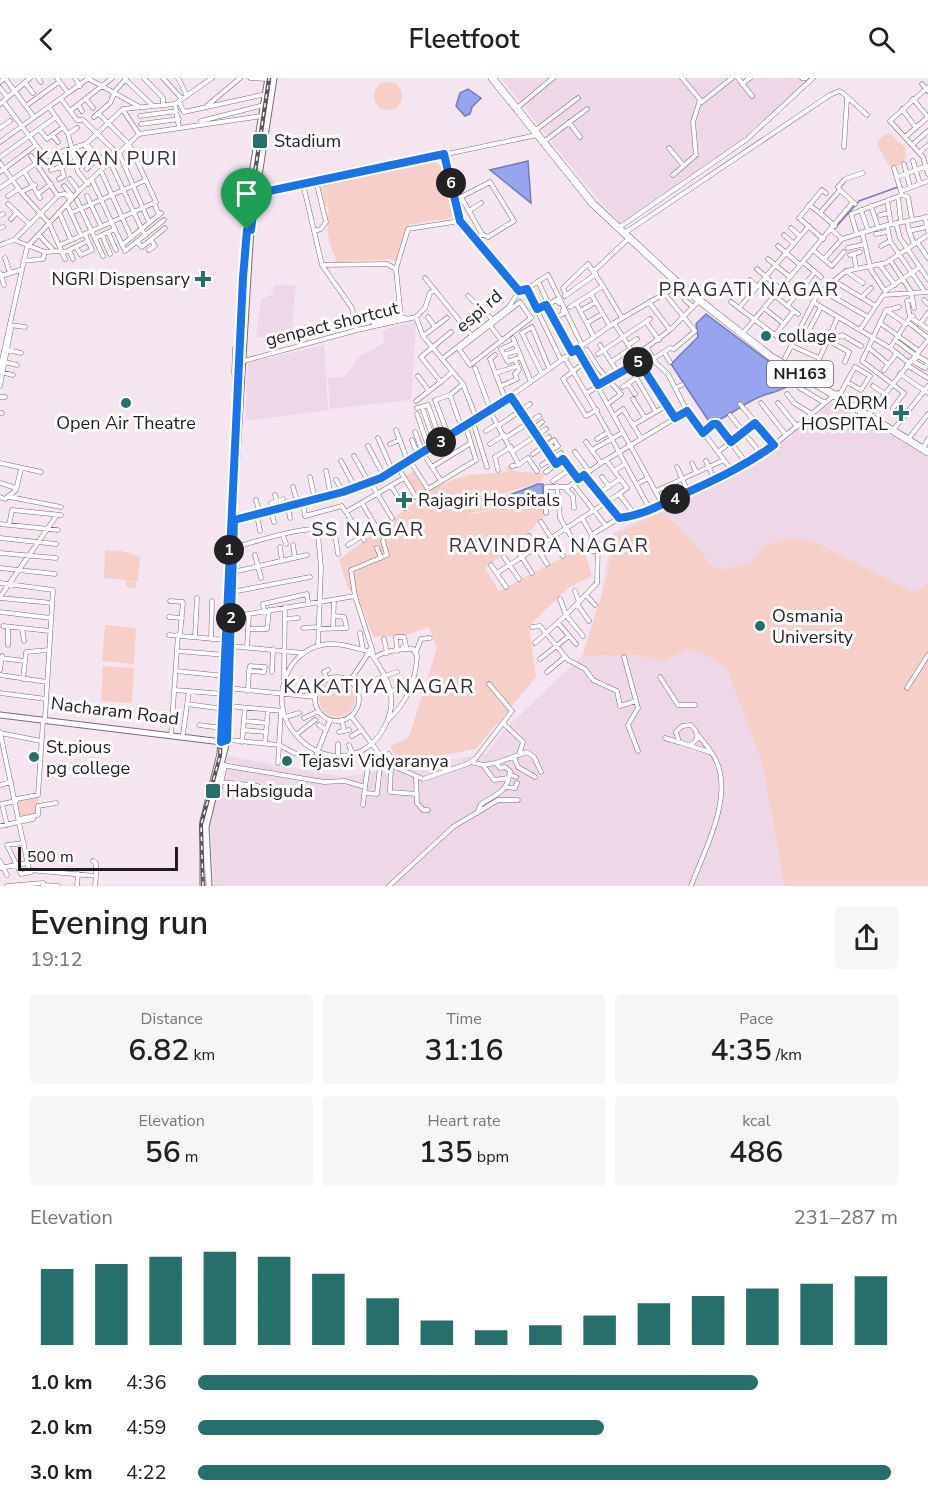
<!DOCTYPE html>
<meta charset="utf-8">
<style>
body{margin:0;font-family:"Nunito Sans",sans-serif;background:#f6f6f6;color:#202124;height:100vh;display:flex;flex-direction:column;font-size:22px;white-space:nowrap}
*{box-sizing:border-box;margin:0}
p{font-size:20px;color:#757577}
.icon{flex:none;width:33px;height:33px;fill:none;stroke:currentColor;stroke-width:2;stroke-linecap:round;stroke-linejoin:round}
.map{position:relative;height:808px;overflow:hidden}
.panel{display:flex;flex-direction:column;background:#fff;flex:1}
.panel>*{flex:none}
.scale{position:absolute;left:18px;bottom:15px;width:160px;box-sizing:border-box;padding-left:6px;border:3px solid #221c20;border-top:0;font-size:16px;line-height:21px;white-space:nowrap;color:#221c20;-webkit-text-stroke:4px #fff;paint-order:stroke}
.pin{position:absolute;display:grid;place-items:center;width:51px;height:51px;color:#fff;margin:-62px -26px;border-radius:50% 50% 50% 0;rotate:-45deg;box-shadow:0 0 6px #0007}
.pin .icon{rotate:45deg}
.km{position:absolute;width:30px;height:30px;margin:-15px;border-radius:50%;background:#222;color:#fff;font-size:16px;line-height:30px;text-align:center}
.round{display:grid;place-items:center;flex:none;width:63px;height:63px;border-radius:6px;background:#f6f6f6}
.headline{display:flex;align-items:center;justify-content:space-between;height:102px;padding:0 30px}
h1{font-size:33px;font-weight:600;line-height:45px}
.metrics{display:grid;grid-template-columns:repeat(3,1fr);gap:9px;height:102px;padding:6px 30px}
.metrics div{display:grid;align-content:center;border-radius:6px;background:#f6f6f6;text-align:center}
.metrics b{font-size:30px;font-weight:600}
.metrics small{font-size:16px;font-weight:400}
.metrics p{font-size:16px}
.chart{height:168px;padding:12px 30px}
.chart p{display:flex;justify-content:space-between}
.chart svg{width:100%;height:108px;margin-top:6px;stroke:#266f6a;stroke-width:6}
ul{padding:0 30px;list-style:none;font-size:20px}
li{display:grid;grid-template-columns:96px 72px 1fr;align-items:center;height:45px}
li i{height:15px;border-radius:8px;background:#266f6a}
header{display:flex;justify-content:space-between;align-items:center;height:78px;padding:0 30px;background:#fff;font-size:27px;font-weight:600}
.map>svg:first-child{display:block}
.built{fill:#eed8e8}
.green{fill:#f6d0c8}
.water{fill:#97a4f0;stroke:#747bb2;stroke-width:1.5}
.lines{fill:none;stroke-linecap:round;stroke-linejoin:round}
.stream{stroke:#747bb2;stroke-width:1.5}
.minor-casing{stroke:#796b75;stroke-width:5}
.major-casing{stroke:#796b75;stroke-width:7}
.highway-casing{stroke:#796b75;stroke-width:8}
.minor{stroke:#fff;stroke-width:4}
.major{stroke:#fff;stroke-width:5}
.highway{stroke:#fff;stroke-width:7}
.rail-casing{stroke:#5d555b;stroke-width:4}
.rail{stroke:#fff;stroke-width:1.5;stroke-dasharray:4.5;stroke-linecap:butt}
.route-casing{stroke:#fff;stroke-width:12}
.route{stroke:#1a73e8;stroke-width:8}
.poi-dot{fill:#266f6a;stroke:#fff;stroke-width:2}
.labels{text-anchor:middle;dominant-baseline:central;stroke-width:6;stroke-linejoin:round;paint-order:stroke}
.shield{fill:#fff;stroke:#646063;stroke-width:1.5}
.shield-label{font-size:16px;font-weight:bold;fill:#221c20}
.poi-label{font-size:18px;fill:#221c20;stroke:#fff;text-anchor:start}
.street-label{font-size:18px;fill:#221c20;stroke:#fff}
.neighbourhood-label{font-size:20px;letter-spacing:1.5px;fill:#392e37;stroke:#fff}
</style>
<header><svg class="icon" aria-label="back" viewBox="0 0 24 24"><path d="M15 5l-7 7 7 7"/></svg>Fleetfoot<svg class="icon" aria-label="search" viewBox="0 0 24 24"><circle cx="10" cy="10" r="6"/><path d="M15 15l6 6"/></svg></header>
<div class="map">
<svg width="928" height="808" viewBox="0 0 928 808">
<rect width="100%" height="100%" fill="#f4e5f0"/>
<path class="built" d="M501,0h310l-77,68 -113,78 -37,-41z
M274,207h22l-5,54 -35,-2 5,-38 12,-5z
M416,243l-5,79 -81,9 -2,-31 17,-1 15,-21 24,-13 -1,-13z
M324,267l4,65 -83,11 3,-58z
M832,324l96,55v429h-714l-4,-62 18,-68 114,21 144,-23 21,-27 75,-71 19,-61 12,-62 142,-72z"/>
<path class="green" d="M374 18a14 14 0 1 1 28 0a14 14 0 1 1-28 0Z
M889,55l16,14 1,9 -3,7 -9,4 -5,-1 -12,-22 5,-8z
M432,80l6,8 6,-1 13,52 -50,8 -12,37 -5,-3 -55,4 1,-5c-8,-13 -11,-35 -7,-51h-5l-1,-15 -2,-1 -3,-10 71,-12 4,2 4,-5z
M516,386l-3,6 3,2 29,1 -4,9 -40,12 4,12 -38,8c17,1 38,-13 54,-4l7,-7 15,-6 3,17 -29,30 -32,24 14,23 84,-44 9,29 -24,12 -39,38 7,51 -60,72 -77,14 -9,-17 19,-9 28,-89 -8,-21 -21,8 -35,2 -16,-43 -9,-5 -9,-29 97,-74 31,-11 40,-3 -1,-6z
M414,393l13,21 -8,6 -14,-22z
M662,434l21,19 30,36 12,3 26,-8 10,-15 29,-9 25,4 96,49 7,-1 10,-7v303h-143l-24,-127 -34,-90 -23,-16 -16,-4 -25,12 -25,-6 -55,1 22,-71 11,-50z
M105,472l17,1 18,6 -2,24h-11l9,1v6l-10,-1v-7l-22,-2z
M105,547l31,3 -2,36 -32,-3z
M103,588l31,2 -2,35 -31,-2z
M319 621a18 18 0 1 1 36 0a18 18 0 1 1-36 0Z
M38,720v17l-18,3 -3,-17z"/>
<path class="water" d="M468,11l13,9 -9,9 -2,7 -5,2 -9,-10 4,-13z
M528,83l3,42 -41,-33z
M706,236l77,58 10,11c-15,11 -26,9 -40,17 -16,8 -26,19 -43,23l-39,-59 27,-27 -2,-13z
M538,406h5v10l-23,14 -14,-3 -2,-8z"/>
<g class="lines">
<path class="stream" d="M836,149l23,-26 39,-14"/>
<g class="minor-casing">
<path id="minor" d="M5,0l29,39
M38,0l3,4
M57,0l11,15
M75,0l5,8
M144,0l19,20v7
M163,0l19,21
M178,0l9,18
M250,0l18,1
M682,0l20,24 30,-24
M738,0l14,18
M802,0h4
M89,1l49,27
M125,1l28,27
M0,4l5,-4
M25,5l8,10
M742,6l8,-6
M922,6l6,7
M928,9l-38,34 33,36 5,17
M0,10l7,9
M113,15l13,-14
M61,21l16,21h6l35,34
M86,21l7,9
M913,21l15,18
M3,23l42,56
M179,24l5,10 82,-18
M0,26l30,-26
M175,26l4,24
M78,27l4,6
M208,27l32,-27
M26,28l33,-24
M49,29l19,27 10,38 10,12
M517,30l36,-30
M902,31l14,19
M123,32l16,24
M70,33l42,-33
M140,38l37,-5
M94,39l16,-14 4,-9
M569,44l11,15
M141,46l38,-5
M202,46l-1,-3 63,-16
M0,50l10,-7
M39,51l8,10 16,-12
M537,51l41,-31
M68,56l9,-6
M52,57l6,7
M905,59l23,-20
M546,62l41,-31
M0,64l89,-64
M85,66l6,20
M86,66l22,21
M912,67l16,-14
M844,69l3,-48
M669,70l14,17
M57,75l7,23 -5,3
M119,75l30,69
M919,75l9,-8
M0,79l56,-40
M913,83l7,23
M110,84l35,74
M0,85l21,29 28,31 16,36
M904,86l6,23
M87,91l12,-13
M51,92l10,-3
M24,93l16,27
M101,93l30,66
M0,94l36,-27
M673,97l23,-20 -3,-33 7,-22
M897,99l30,-11
M70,101l9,12
M92,102l33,71 39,-31
M303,106l19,81 30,43 4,20
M64,108l9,11
M0,110l45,-31 41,-13 37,-35 52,-5 37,-26
M840,112l-2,-3 7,-8 18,-6
M901,113l27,-10
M21,114l14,-7
M39,115l12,-9
M257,116l280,-59
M58,117l7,-1 6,6
M902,117l6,2 4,23
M8,118l10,-7
M87,118l14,30
M898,119l3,25
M77,122l26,56
M887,122l4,24
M154,125l5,12
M8,126l20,19
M67,126l14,31
M809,127l11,8
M871,128l7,21
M861,132l7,20
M469,133l12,-8
M59,134l12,28
M71,135l75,-33
M0,137l3,-1
M880,137l9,-2
M925,139l3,14
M11,141l6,-7
M907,143l2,10 17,-4
M896,145l4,15 28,41
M887,147l3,16 35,51
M835,148l-15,-13 20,-23 15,14
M620,149l126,-87 67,-62
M0,150l3,-1
M791,150l9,8
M831,151l11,10
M314,153l7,-2 5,-7 -10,-41
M909,153l5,13
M108,154l8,18
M626,154l204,-137 9,-4 4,2 24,22
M862,154l9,38
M857,156l-6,-20 51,-19 -8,-27
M876,156l11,-2
M39,157l15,16
M102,157l8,19
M784,157l10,9
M95,160l20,-9
M476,161l6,-5 6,3 26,-16 -24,-39 -29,15 21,37
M823,161l-24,-21 23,-28 4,3
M14,162l31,12 17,-1
M137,164l5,5 23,-19
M917,164l11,16
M0,167l14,-5 44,-44 -27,-40
M60,167l96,-43 -27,-58 -30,-30
M122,167l39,-32
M778,168l22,19
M881,168l9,-5
M76,169l5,8 11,-5 -7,-16
M848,170l17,-4
M69,172l4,9
M149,172l6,-4 -4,-6
M813,172l19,16 12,-14
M63,175l25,-12
M854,176l2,14
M850,177l10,-3
M5,180l5,15
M768,181l22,18
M824,181l18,-20 45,-14 41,-8
M890,182l22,33
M23,183l20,-2 2,-7
M803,184l18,15
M322,187l65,-1 9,5
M880,187l15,20
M757,191l23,20
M871,192l14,21
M594,193l34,-32
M846,193l17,12
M0,195l4,12
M1,198l19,-6
M425,200l47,58
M750,202l7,7
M538,203l10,22
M834,203l40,24
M527,211l34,71
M519,213l8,-2 21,-14 34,70
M823,213l45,26
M885,213l35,-24
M911,215l3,15
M591,216l19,32
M566,217l-3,-7 25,-24 15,22
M468,218l25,24
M565,218l31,-22
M775,218l23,18
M862,219l9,-9
M685,222l8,7
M913,222l-6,1 3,16 3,-1
M924,222l4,4
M520,224l11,16 -61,47 -11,-16z
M731,224l52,39
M813,224l77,46 19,15
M576,225l18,34
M787,228l28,-34
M570,229l33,-21 19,32
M739,230l70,-82
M764,230l20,16
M888,232l11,-3
M580,233l16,-9
M416,239l7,19 40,48 14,36
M416,239l9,-9 5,-15 5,-3
M428,239l7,10
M401,240l-5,-49 12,-40 52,-8
M554,241l10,-6 -1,-3
M556,241l16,33
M555,242l-9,-14 10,-6 3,3
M646,244l13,18
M908,244l20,16
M587,245l15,-9
M614,245l61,95
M880,245l39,28
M374,246l27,-7 7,2
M489,246l13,17
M920,246l8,-11
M10,247l15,2
M670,252l29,-29
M860,252l23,-35 45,-3
M830,254l8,5 4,-2 19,11
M743,255l110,-131
M807,256l14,-27
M775,257l19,-24
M423,258l24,-18
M513,260l18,44
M827,262l22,12 -4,10
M895,262l20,15
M515,265l-14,6 7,13 13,-5
M600,267l19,29
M628,267l9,-6
M792,268l27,12
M647,270l9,15 12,11 19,37 46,61
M869,270l19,16
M890,270l20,-31 18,12
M577,271l86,156
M7,272l14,3
M587,272l12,19 22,25 -12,9
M664,274l6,10
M598,276l52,-35
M495,277l-5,4 16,42
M504,277l14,-5
M635,278l35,-26 -21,-28
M564,279c32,50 58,102 87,154
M785,280l32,-63 29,-24 40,-8 42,-28
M442,281l67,-52 10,-16 -59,-70 -16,-67
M653,281l17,-11 4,1 21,-18 -30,-37
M915,281l3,-3 10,6
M911,282l14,8 3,-5
M244,283l113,-31 59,-13
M5,284l12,3
M585,284l-22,17 23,37 11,-6
M611,284l19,-13
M907,287l21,13
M630,289l26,45
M475,290l16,43
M0,291l27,-122 52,-56 60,-57 123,-18
M508,291l9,-3
M884,292l13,-17
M0,294l13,3
M496,295l9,-3
M542,296l-20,-41 10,-6 17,41
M900,296l28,19
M811,299l27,-60
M441,304l11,-10
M628,306l7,10
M0,308l11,-57
M237,308l-3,-13 1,-25 6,-6
M501,308l16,-7 -2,-5 4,-4 -4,-11
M873,308l12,8
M623,309l13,-9
M675,310l7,-3
M800,310l25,15
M429,313l12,-9 -20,-25 30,-25
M587,315l52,-31
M787,316l7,9 18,11
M840,316l15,-27 15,9 -9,14 -14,-8
M450,317l13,-11
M865,318l11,9
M0,319h5
M511,319l45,67
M633,321l12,19
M416,323l13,-10 -11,-15
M761,325l25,32
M778,325l19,24
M740,326l34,41
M422,329l12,34
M417,330l11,-3 11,31 -5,5
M893,330l11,-15 -42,-32 24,-51 20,14
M490,333l28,52
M0,335h2
M870,335l58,-73
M417,336l12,35
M730,337l31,39
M614,338l9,-7 18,29
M473,344l14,45
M633,347l35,-20
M498,348l32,-22
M533,351l9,-7
M894,351l34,-43
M396,352l12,32
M486,353l11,-7
M415,354l8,21 18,28
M703,355l10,-9h4l30,40
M537,357l9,-6
M449,359l-14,-37 15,-5 12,34
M378,360l15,34
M505,360l34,-22
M909,360l19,-24
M597,361l10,-6
M412,362l6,16
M541,364l8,-5
M586,364l15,21
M390,366l10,-4
M490,366l14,-9
M368,368l16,30
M545,369l9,-7 4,6 -5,3 -3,-5
M923,371l5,-10
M592,372l30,-17
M513,373l24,-16
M575,374l14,19
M718,374l37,-29
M533,376l11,-8
M354,378l15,27
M552,381l9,-6
M606,382l21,28 -8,6
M341,383l15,28
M410,383l18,28 48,-29 -10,-33
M706,383l9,20
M0,385l41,9
M692,385l4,9
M542,387l10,-6
M512,388l6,-1 10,-7 9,13
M432,389l39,-24
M677,389l11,25
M399,391l17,28
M498,392l-3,-13 16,-10
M326,393l5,25
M614,393l11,-7
M546,394l17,-13 15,20
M584,397l35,43
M310,399l5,22
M602,399l7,9
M336,402l7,12
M553,403l17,-12
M0,405l16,5
M371,405l21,35
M573,406l33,42
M637,406l11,-6
M391,408l14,22
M557,408l3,32 18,30
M293,409l5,17
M564,409l9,9 1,12
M656,413l68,-31
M599,415l21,-14
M275,417l4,14
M0,419l5,2 11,-9 5,-21
M10,419l51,10
M256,422l4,14
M271,425l12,-4
M303,425l2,13 37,-10 22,34
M362,425l17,29
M288,429l2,11
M271,433l3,11
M346,434l58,-34
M546,435v-26h22l33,-24 86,-52
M257,437l3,16
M234,442l109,-28 38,-14 93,-56 140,-99 65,-38
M541,444l22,34
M0,446l58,6
M9,447l3,-15 49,5
M593,456l26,-16 32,-7 82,-39 41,-27 63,-52
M283,457l3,9
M529,458l18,28
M0,460l56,6
M293,467l2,13
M348,467l14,-9
M280,469l2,14
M233,470c18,-5 91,-30 102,-14l3,20
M377,470l4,10
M516,470l16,25
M586,473h12
M0,475l56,5
M255,477l6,23
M504,479l15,22
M491,487l15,22
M0,490l55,6
M233,494l74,-17
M497,495l122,-79 16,21
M0,505l53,7 -8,128
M575,513l4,11
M232,514l78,-15
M586,517l9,10
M0,519l57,-82
M0,520l52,5
M560,521l6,16 17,21
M170,523l13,1 -3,33
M577,526l12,17
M264,533l-1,-7 44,-10 1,8
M0,534l51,6
M169,539l13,1
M231,539l124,-21
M286,541l12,-1
M558,545l18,21
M3,548l47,5
M8,549v18
M532,549l8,-1 28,34
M22,550l2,13
M303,550l16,-1
M333,550l1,-28
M248,551h19l2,-19
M319,551l28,-1 -3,-11 -10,-1
M360,555l3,17
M169,557l57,5
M195,559l2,-39
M211,561l1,-38
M384,561l3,14
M535,565l31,-28 31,-32 1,-37 -16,-28
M230,568l73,7
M318,568l3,-78 -3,-34
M247,569l2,-33
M372,571l-17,-53 -4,-26 36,-15 -4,-14
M177,573l49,4
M367,573c-14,-4 -30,-9 -45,-6 -37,7 -52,56 -30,85 25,35 73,36 93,-4 14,-28 3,-48 -13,-71
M397,573l-1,-14h8l2,9 -3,1
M416,574l5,-13 9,-1
M624,579l14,51 -10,17 10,26
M0,580l25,3 -2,18
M374,580c10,-7 27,-9 39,-9l4,7c-1,23 -10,47 -28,63
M540,581l29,-23
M25,583l1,-9 23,-2
M570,583l15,8 8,11 24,11 3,15 16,-5
M0,592l2,-14
M176,593l49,5
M272,594l1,-23
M547,594l18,-15
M0,597l47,7
M660,599l18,28h17
M315 621a22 22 0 1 1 44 0a22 22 0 1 1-44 0Z
M284,601l1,-72
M327,601l-3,-7 4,-2
M376,601l21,-7
M350,603l18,-27 -1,-3 5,-2 1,5h-5
M228,610l87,9
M907,610l21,-33
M175,612l49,4
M248,613l1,-20 15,1 1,-5 -15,-1 -1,5
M391,613l19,-5
M0,615l46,6
M187,626l37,5
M228,628l55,5
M351,638l30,40 8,-2 3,5 -1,6 32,14 44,-15 9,-6 36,-47 -23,-27
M285,639l14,-4
M304,640l15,-7
M342,642l2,11
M244,643l23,2
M504,646l19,18 -4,13
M199,647l23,3
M319,647l7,5
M243,652l23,2
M0,654l29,138 67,6 -1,10
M339,654l10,-2
M0,655l41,8
M183,656l6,-43
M296,657l19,-15
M171,658l7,-101
M352,658l10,-6
M665,660l13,4
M230,662l49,5 19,10 32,3
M242,664l3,-34
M265,665l3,-33
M338,666v13
M349,667l4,10
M691,667l6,-6 -1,-8 -5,-6 -9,1 -6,6 3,10 30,10
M317,675l13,-33
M317,679l1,11
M514,679l4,10 17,10
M471,684l12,3 11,15 14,-2
M278,685l3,-52
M222,687l102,17 21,-1 20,6 -2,18
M391,687l-1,27 27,2
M483,687l13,-2
M511,697l5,2
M416,700l1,25 6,7h5
M221,704l37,4
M0,707l11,-3
M365,709l3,-21 12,-7
M506,709l9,1 2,-5
M365,715l12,1 4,-37
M215,716l4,-2 6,-27
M16,721l22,-4 5,-74
M2,726l5,21
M2,726l14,-3
M477,735l4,-9c16,-10 27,-12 29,-33l-5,-4 -5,1 -4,-5 31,-11 7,5 7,15
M20,741l18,-4v-9l18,-3
M0,748l33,-7
M24,765l-17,2 14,29 10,-2
M0,783l7,14
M93,783l3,2v13
M0,790l27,-5
M43,807l15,1
M7,808l36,-3
M77,808l1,-12
M389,808l64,-59 45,-27h20
M691,808c13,-35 40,-83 27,-121 -4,-12 -13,-21 -21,-31"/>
</g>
<g class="major-casing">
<path id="major" d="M232,407l17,-294 19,-113
M226,575l5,-158
M0,637l222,27
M203,808v-65l17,-67 4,-50
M209,808l-3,-59 21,-87 8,-253 16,-259 23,-150"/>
</g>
<g class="highway-casing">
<path id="highway" d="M492,0l101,126 87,81 90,71 158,96"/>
</g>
<use href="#minor" class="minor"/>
<use href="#major" class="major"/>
<use href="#highway" class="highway"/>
<g class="rail-casing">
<path id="rail" d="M203,808l-2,-61 19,-69 11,-239 20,-319 18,-120"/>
</g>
<use href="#rail" class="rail"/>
</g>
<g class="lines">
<g class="route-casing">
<path id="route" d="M444,76l16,67 59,70 8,-2 10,20 9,-4 26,47 5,-3 21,36 41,-23 36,56 12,-7 16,22 10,-9h4l14,18 24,-19 19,22c-28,20 -55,33 -86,47 -24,11 -43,23 -69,26l-35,-43 -6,4 -15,-20 -7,5 -45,-67 -130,81 -38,14 -109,28 -7,220 -6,2 22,-464 4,-48h4l4,-36z"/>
</g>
<use href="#route" class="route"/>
</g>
<g class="poi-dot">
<rect x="252" y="55" width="16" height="16" rx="3"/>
<path d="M200 192h6v6h6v6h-6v6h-6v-6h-6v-6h6z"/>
<circle cx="766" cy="258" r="6"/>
<circle cx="126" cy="325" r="6"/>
<path d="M898 326h6v6h6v6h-6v6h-6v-6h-6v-6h6z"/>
<path d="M401 413h6v6h6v6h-6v6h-6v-6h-6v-6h6z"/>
<circle cx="760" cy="548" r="6"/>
<circle cx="34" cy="679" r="6"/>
<circle cx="287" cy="683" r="6"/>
<rect x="205" y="705" width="16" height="16" rx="3"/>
</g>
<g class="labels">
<rect class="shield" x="767" y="283" width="66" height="26" rx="4.5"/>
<g class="shield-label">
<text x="800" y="296">NH163</text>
</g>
<g class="poi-label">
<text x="274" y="63">Stadium</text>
<text x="190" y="201" text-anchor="end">NGRI Dispensary</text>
<text x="778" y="258">collage</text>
<text x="888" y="325" text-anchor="end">ADRM<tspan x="888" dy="21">HOSPITAL</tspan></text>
<text x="126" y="345" text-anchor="middle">Open Air Theatre</text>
<text x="418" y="422">Rajagiri Hospitals</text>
<text x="772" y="538">Osmania<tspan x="772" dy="21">University</tspan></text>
<text x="46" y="669">St.pious<tspan x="46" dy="21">pg college</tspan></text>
<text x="299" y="683">Tejasvi Vidyaranya</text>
<text x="226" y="713">Habsiguda</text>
</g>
<g class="street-label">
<text transform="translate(479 233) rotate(-41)">espi rd</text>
<text transform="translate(332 246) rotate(-14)">genpact shortcut</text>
<text transform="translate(115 633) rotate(7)">Nacharam Road</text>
</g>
<g class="neighbourhood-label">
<text x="107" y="80">KALYAN PURI</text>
<text x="749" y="211">PRAGATI NAGAR</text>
<text x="368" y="451">SS NAGAR</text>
<text x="549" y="467">RAVINDRA NAGAR</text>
<text x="379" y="608">KAKATIYA NAGAR</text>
</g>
</g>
</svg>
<div class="scale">500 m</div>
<div class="pin" style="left:247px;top:152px;background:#1e9e55"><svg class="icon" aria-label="arrive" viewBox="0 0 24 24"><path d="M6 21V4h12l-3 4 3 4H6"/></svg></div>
<b class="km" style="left:229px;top:472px">1</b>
<b class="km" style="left:231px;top:540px">2</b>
<b class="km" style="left:441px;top:364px">3</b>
<b class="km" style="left:675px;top:421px">4</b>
<b class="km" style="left:638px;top:284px">5</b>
<b class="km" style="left:451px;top:105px">6</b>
</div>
<section class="panel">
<div class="headline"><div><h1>Evening run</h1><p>19:12</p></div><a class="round"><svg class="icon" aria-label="share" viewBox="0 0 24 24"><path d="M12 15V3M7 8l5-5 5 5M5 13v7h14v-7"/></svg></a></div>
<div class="metrics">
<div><p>Distance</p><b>6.82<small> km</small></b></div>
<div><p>Time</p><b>31:16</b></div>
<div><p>Pace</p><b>4:35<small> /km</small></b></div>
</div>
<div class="metrics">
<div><p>Elevation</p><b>56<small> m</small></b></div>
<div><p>Heart rate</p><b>135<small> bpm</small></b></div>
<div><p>kcal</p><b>486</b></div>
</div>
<div class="chart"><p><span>Elevation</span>231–287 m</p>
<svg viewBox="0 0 160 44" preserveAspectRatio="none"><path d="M5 44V13M15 44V11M25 44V8M35 44V6M45 44V8M55 44V15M65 44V25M75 44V34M85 44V38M95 44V36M105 44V32M115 44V27M125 44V24M135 44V21M145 44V19M155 44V16"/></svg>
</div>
<ul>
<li><b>1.0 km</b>4:36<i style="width:80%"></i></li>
<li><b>2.0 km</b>4:59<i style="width:58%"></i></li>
<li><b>3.0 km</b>4:22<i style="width:99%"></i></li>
</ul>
</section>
